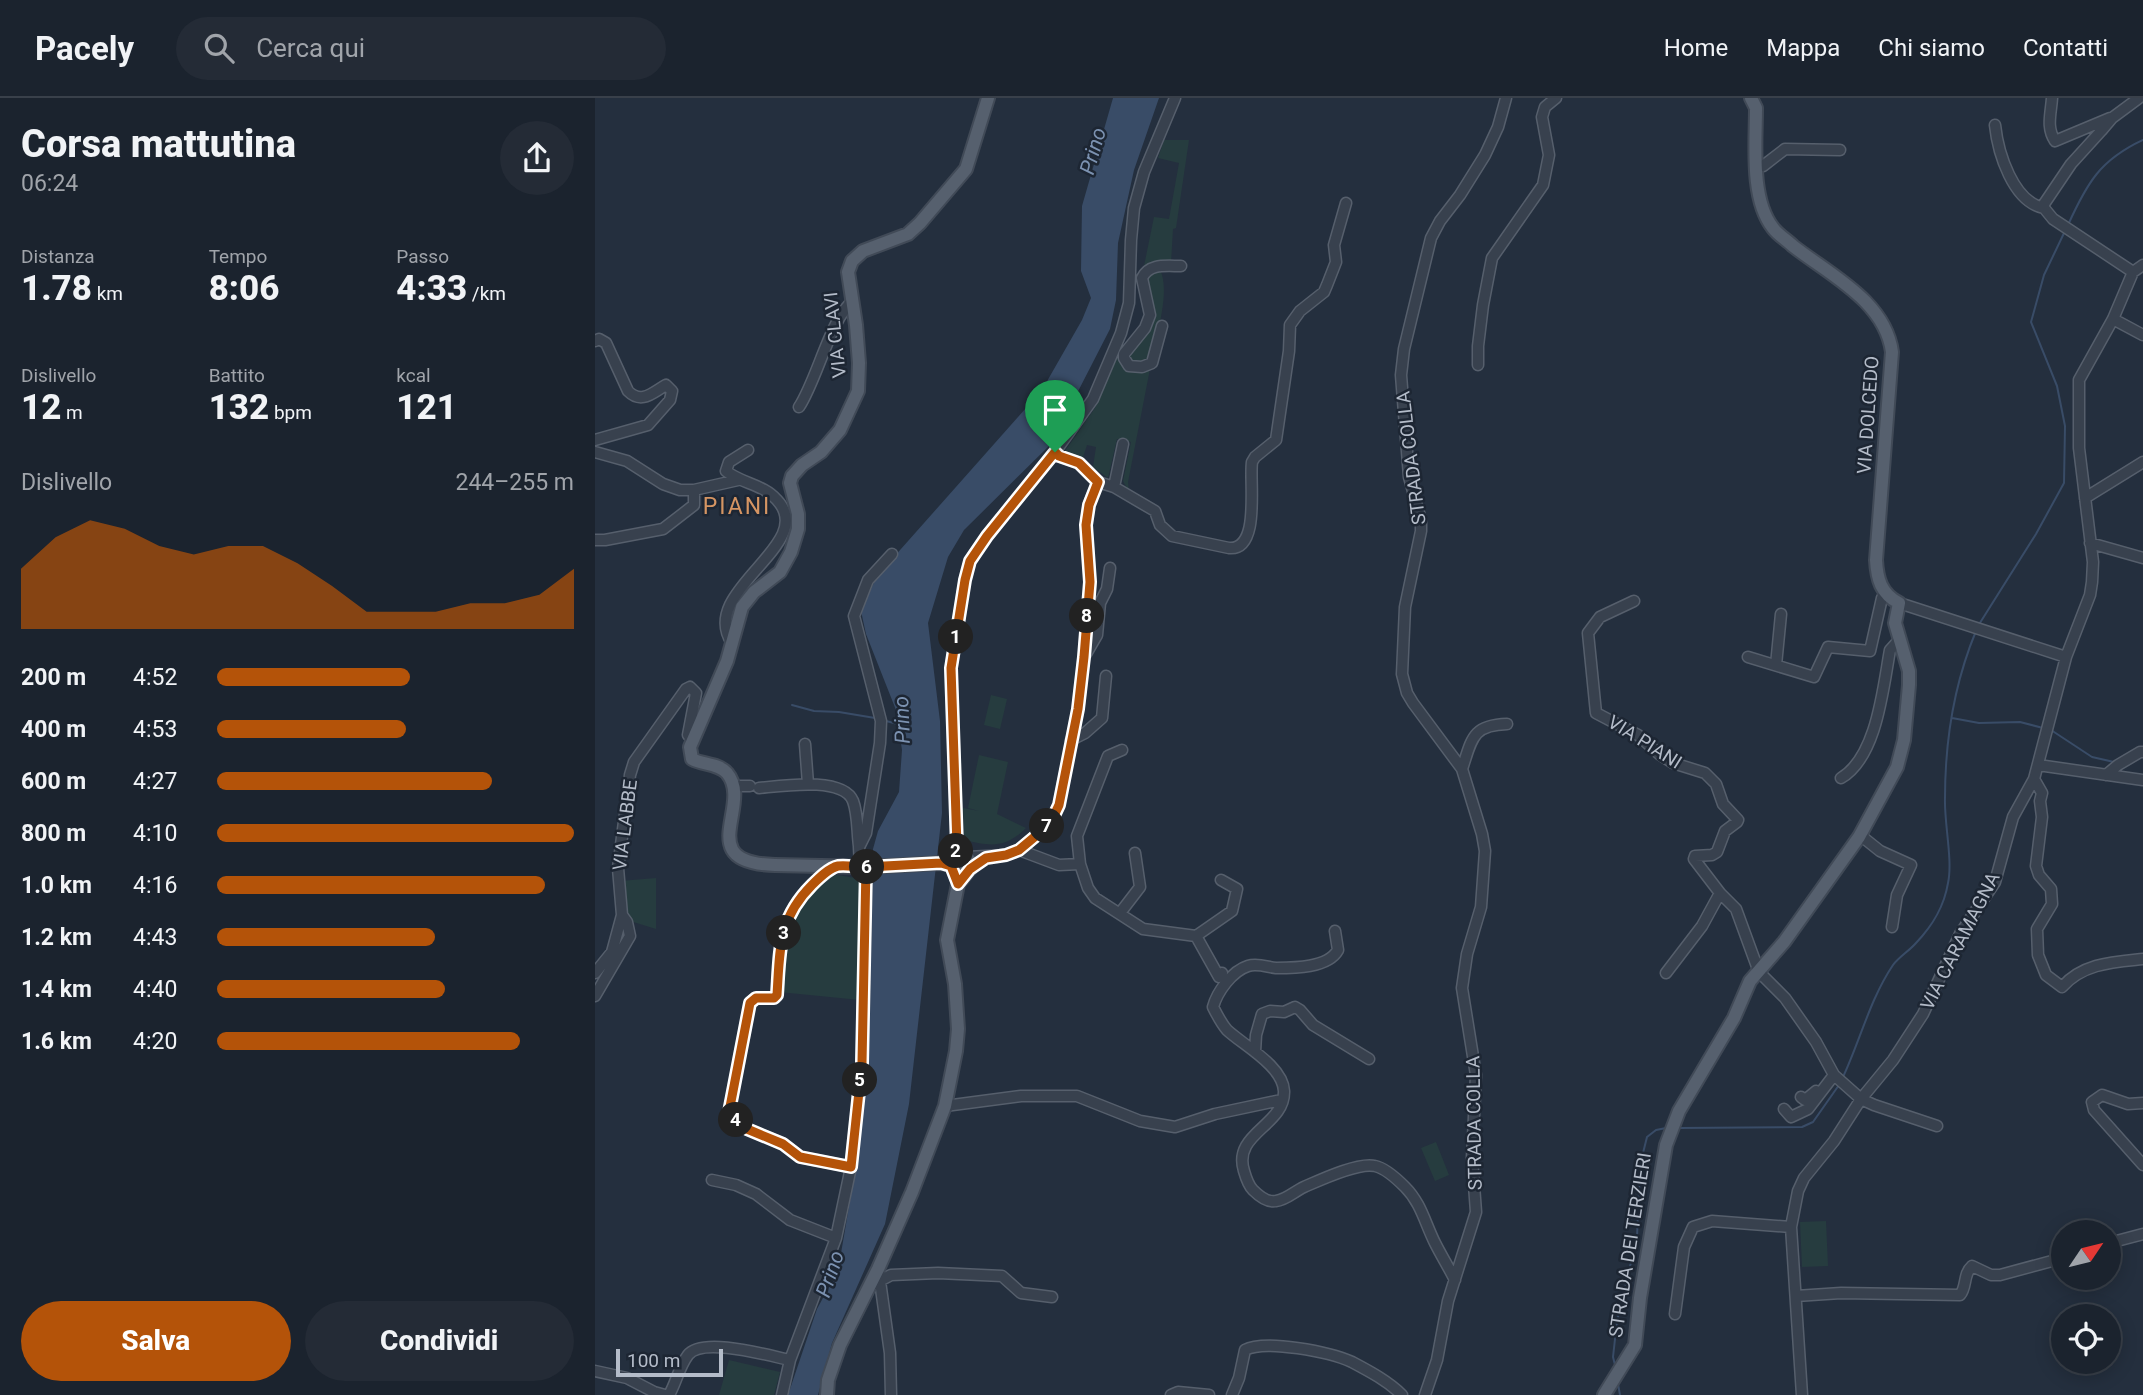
<!DOCTYPE html>
<html lang="it">
<meta charset="utf-8">
<style>
body{margin:0;font-family:Roboto,sans-serif;background:#242b36;color:#f1f3f6;height:100vh;display:flex;flex-direction:column;font-size:26px;white-space:nowrap}
*{box-sizing:border-box;margin:0}
p{font-size:23px;color:#a0a4aa}
.icon{flex:none;width:38px;height:38px;fill:none;stroke:currentColor;stroke-width:2;stroke-linecap:round;stroke-linejoin:round}
.map{position:relative;flex:1;overflow:hidden}
.drawer{display:flex;flex-direction:column;background:#1b232e;width:595px}
.drawer>*{flex:none}
.needle{width:46px;rotate:55deg}
.tools{position:absolute;left:1456px;top:1122px;display:grid;gap:14px}
.tools a{display:grid;place-items:center;width:70px;height:70px;border-radius:50%;background:#1b232e;box-shadow:0 4px 18px #0003,0 0 0 2px #39404a;font-size:35px}
.scale{position:absolute;left:21px;bottom:18px;width:107px;box-sizing:border-box;padding-left:7px;border:4px solid #b4bcc9;border-top:0;font-size:19px;line-height:24px;white-space:nowrap;color:#b4bcc9;-webkit-text-stroke:5px #1d2633;paint-order:stroke}
.pin{position:absolute;display:grid;place-items:center;width:60px;height:60px;color:#fff;margin:-72px -30px;border-radius:50% 50% 50% 0;rotate:-45deg;box-shadow:0 0 7px #0007}
.pin .icon{rotate:45deg}
.km{position:absolute;width:35px;height:35px;margin:-18px;border-radius:50%;background:#222;color:#fff;font-size:19px;line-height:35px;text-align:center}
.round{display:grid;place-items:center;flex:none;width:74px;height:74px;border-radius:37px;background:#242b36}
.summary{display:flex;align-items:center;justify-content:space-between;height:119px;padding:0 21px}
h1{font-size:38px;font-weight:800;line-height:52px}
.stats{display:grid;grid-template-columns:repeat(3,1fr);gap:10px;height:119px;padding:7px 21px}
.stats div{display:grid;align-content:center}
.stats b{font-size:35px;font-weight:800}
.stats small{font-size:19px;font-weight:400}
.stats p{font-size:19px}
.chart{height:196px;padding:14px 21px}
.chart p{display:flex;justify-content:space-between}
.chart svg{width:100%;height:126px;margin-top:7px;fill:#b45309;opacity:.7}
.primary-button{display:flex;gap:14px;margin-top:auto;padding:14px 21px}
.primary-button a{flex:1;height:80px;border-radius:42px;background:#b45309;color:#fff;font-size:28px;font-weight:800;line-height:80px;text-align:center}
.primary-button a+a{background:#242b36;color:#f1f3f6}
ul{padding:0 21px;list-style:none;font-size:23px}
li{display:grid;grid-template-columns:112px 84px 1fr;align-items:center;height:52px}
li i{height:18px;border-radius:9px;background:#b45309}
header{display:flex;align-items:center;gap:42px;box-sizing:border-box;height:98px;padding:0 35px;background:#1b232e;border-bottom:2px solid #39404a}
header strong{font-size:33px}
nav{display:flex;gap:38px;margin-inline-start:auto;font-size:24px}
.search{width:490px;height:63px;background:#242b36;display:flex;align-items:center;gap:18px;box-sizing:border-box;padding:0 24px;border-radius:38px;color:#a0a4aa;font-size:26px}
main{display:flex;flex:1;min-height:0}
.map>svg:first-child{display:block}
.green{fill:#263c3f}
.water{fill:#394c67}
.lines{fill:none;stroke-linecap:round;stroke-linejoin:round}
.stream{stroke:#394c67;stroke-width:2}
.minor-casing{stroke:#565f6c;stroke-width:13}
.major-casing{stroke:#414a57;stroke-width:16}
.minor{stroke:#38414e;stroke-width:10}
.major{stroke:#56606e;stroke-width:12}
.route-casing{stroke:#fff;stroke-width:14}
.route{stroke:#b45309;stroke-width:9}
.labels{text-anchor:middle;dominant-baseline:central;stroke-width:5;stroke-linejoin:round;paint-order:stroke}
.street-label{font-size:19px;fill:#b4bcc9;stroke:#1d2633}
.water-label{font-size:21px;font-style:italic;fill:#7c92b1;stroke:#1d2633}
.quarter-label{font-size:23px;letter-spacing:2px;fill:#d59563;stroke:#1d2633}
</style>
<header>
<strong>Pacely</strong>
<div class="search"><svg class="icon" aria-label="search" viewBox="0 0 24 24"><circle cx="10" cy="10" r="6"/><path d="M15 15l6 6"/></svg>Cerca qui</div>
<nav><a>Home</a><a>Mappa</a><a>Chi siamo</a><a>Contatti</a></nav>
</header>
<main>
<section class="drawer">
<div class="summary"><div><h1>Corsa mattutina</h1><p>06:24</p></div><a class="round"><svg class="icon" aria-label="share" viewBox="0 0 24 24"><path d="M12 15V3M7 8l5-5 5 5M5 13v7h14v-7"/></svg></a></div>
<div class="stats">
<div><p>Distanza</p><b>1.78<small> km</small></b></div>
<div><p>Tempo</p><b>8:06</b></div>
<div><p>Passo</p><b>4:33<small> /km</small></b></div>
</div>
<div class="stats">
<div><p>Dislivello</p><b>12<small> m</small></b></div>
<div><p>Battito</p><b>132<small> bpm</small></b></div>
<div><p>kcal</p><b>121</b></div>
</div>
<div class="chart"><p><span>Dislivello</span>244–255 m</p>
<svg viewBox="0 0 160 44" preserveAspectRatio="none"><path d="M0 44V23L10 12L20 6L30 9L40 15L50 18L60 15L70 15L80 21L90 29L100 38L110 38L120 38L130 35L140 35L150 32L160 23V44z"/></svg>
</div>
<ul>
<li><b>200 m</b>4:52<i style="width:54%"></i></li>
<li><b>400 m</b>4:53<i style="width:53%"></i></li>
<li><b>600 m</b>4:27<i style="width:77%"></i></li>
<li><b>800 m</b>4:10<i style="width:100%"></i></li>
<li><b>1.0 km</b>4:16<i style="width:92%"></i></li>
<li><b>1.2 km</b>4:43<i style="width:61%"></i></li>
<li><b>1.4 km</b>4:40<i style="width:64%"></i></li>
<li><b>1.6 km</b>4:20<i style="width:85%"></i></li>
</ul>
<div class="primary-button"><a>Salva</a><a>Condividi</a></div>
</section>
<div class="map">
<svg width="1548" height="1297" viewBox="0 0 1548 1297">
<rect width="100%" height="100%" fill="#242f3e"/>
<path class="green" d="M569,42h25l-13,88 -3,1 -2,34h-20l-7,3 10,-49 15,2 10,-56 -21,-5z
M565,172c7,13 3,37 0,52h-2l-11,39 -13,3 -7,-9 21,-25 -2,-55z
M523,256l5,11 8,6 19,-2 -22,113 1,10 -6,-11 8,-39 -14,-3 -9,39 -15,-11 3,-20 -9,-2 -5,15 -17,-9 30,-43z
M396,597l16,4 -7,30 -16,-4z
M384,657l29,7 -11,52 29,14c-21,21 -35,18 -62,12l-1,-32 16,3 -11,-3z
M236,776l31,5 -2,121 -81,-8 2,-39 12,-45z
M61,780v51l-29,-9 -7,-39z
M841,1044l13,33 -14,6 -14,-33z
M1231,1123l2,45 -26,1 -2,-45z
M134,1262l51,12 -6,23h-55z"/>
<path class="water" d="M518,0h46l-25,72 -16,73 -2,57 -6,29 -59,115 -87,86 -16,27 -20,66 12,98 2,92 -33,291 -24,120 -53,119 -14,52h-30l29,-86 20,-37 3,-13 16,-93 14,-150 3,-167 5,-18 21,-39 3,-42 -6,-40 -30,-76 -5,-23 16,-35 165,-186 40,-70 9,-22 -10,-27 1,-65z"/>
<g class="lines">
<path class="stream" d="M1473,127c19,-42 32,-65 75,-85
M1383,528l58,-92 28,-51 1,-57 -8,-40 -26,-64 13,-47 21,-44
M197,607l22,6 25,1 36,6
M1357,620l27,5 41,-1 23,6
M291,623l12,3
M1456,632l41,27 22,5
M1248,979c17,-36 27,-78 50,-112 6,-8 16,-14 23,-22 17,-18 28,-36 32,-60 5,-23 -4,-60 -3,-85 0,-57 9,-114 31,-167
M1084,1030l123,-1 11,-5 26,-37
M1020,1267l-2,-8 4,-36 20,-84 3,-72 7,-28 9,-7 10,-2
M1023,1286l2,11"/>
<g class="minor-casing">
<path id="minor" d="M1457,0c-1,16 -6,29 3,43l55,-23
M1400,27c3,28 18,77 49,83
M1162,68h6l22,-17 55,1
M1449,110v-4l27,-40 30,-33 11,-13 27,-20
M1538,174l10,-7
M1518,221l30,16
M567,228l-10,37 -10,4 -13,-1 -5,-8v-4l21,-26 5,-13 -8,-37c7,-15 24,-12 39,-12
M0,243l4,-2 7,4 22,48c14,14 25,1 38,-6l6,6 -2,9 -22,25 -53,15
M883,267v-19l5,-41 9,-47 51,-73 6,-30 -7,-38 3,-10 11,-9
M204,309c18,-27 32,-90 54,-106
M0,354l32,9 36,23 17,6h14l44,-10
M503,384l16,5 41,24 5,14 12,11 57,12c32,3 20,-67 23,-86l3,-5 21,-17 13,-89 1,-26 10,-14 24,-19 3,-7 9,-23 -2,-17 12,-42
M519,389l9,-43
M1490,400l58,-36
M0,442h10l58,-11 31,-24v-15
M1495,445l53,15
M1039,503l-34,16 -12,16 8,80 42,22 21,19 14,9 32,10 11,11 7,20 15,16 -1,2 -12,9 -8,21 -5,3 -17,1 -1,3 26,34 16,16 23,63 26,26 31,44 18,33 27,24 13,6 63,21
M1304,505l167,54
M137,545c-35,-53 87,-98 45,-143 -14,-16 -35,-16 -51,-29l3,-9 19,-12
M491,556l11,-19 3,-32 7,-14 3,-21
M1153,559l66,20 14,-30 42,4 12,-53 3,-5
M1181,567l5,-51
M476,642l14,-7 17,-15 4,-42
M210,646l3,40
M527,652l-14,6 -31,80 3,28 8,24 7,10 48,31 53,7 23,41 3,-4
M1443,667l105,15
M867,671c10,-30 10,-44 45,-45
M1511,677l12,-10 22,-13h3
M1246,680c36,-21 42,-90 49,-128l9,-10
M1439,681l8,14 -2,8 2,16 -6,49 3,9 12,14 1,15 -15,25 1,26 8,20 16,12c21,-24 52,-25 81,-28
M139,688h16
M164,690c22,-2 84,-12 94,13 5,13 4,31 6,45
M1265,737l20,16 31,14 -14,30 -5,32
M424,752l40,15 21,-1
M360,759l2,-11 -6,-178 14,-88 5,-19 17,-25 68,-84 38,-53 28,-66 8,-30 2,-63 3,-32 10,-36 31,-74
M372,759l39,-2 13,-5 31,-26 9,-19 19,-96 6,-52 6,-75 -4,-57 3,-21 9,-22 -19,-19 -20,-7 -4,-4
M241,768c-55,39 -55,65 -59,129l-3,3h-18l-6,5 -21,109 4,6 14,11 37,15 16,13 51,10
M265,769l-1,-20 7,-14 14,-90 1,-22 -27,-105 14,-36 24,-26
M525,815l20,-26 -5,-34
M740,833l3,19c-10,18 -44,18 -62,18 -9,-1 -19,-5 -28,-2 -16,5 -31,26 -35,41 4,8 8,16 14,23 16,15 56,36 57,61 1,35 -52,42 -40,80 2,7 4,14 9,19 6,6 14,13 23,11 10,-1 19,-10 28,-14 16,-7 54,-25 71,-21 10,2 23,14 30,21 16,16 20,36 30,56 6,12 14,25 20,37
M601,838l36,-25 5,-22 -16,-9
M0,875l17,-21 10,-37 -4,-47 12,-93 4,-13 52,-73 4,-2 6,6 -8,42 4,5
M1071,875l36,-47 18,-33
M0,898l35,-60 -3,-14 -5,-7
M660,954l1,-17 6,-21 8,-3 14,1 11,-5 5,3 13,15 56,34
M1206,999l4,3 11,-9
M1548,1005l-15,1 -26,-9 -10,7 2,8 49,55
M350,1008l76,-10h56l63,25 35,6 40,-13 66,-14
M1189,1011l7,8 17,-8 26,-34
M117,1082l24,5 20,9 34,26 46,18
M1514,1145l34,-9
M284,1176l11,79 1,42
M275,1188l21,-11 47,-2 64,3 19,17 31,4
M1201,1198l45,-3 119,2c7,-8 3,-21 12,-29l19,9h9l63,-17
M1080,1216l9,-67 9,-20 19,-6 79,6
M0,1273l32,7 27,14 11,3
M74,1297c7,-12 10,-28 19,-40 14,-19 82,1 102,5
M187,1297l8,-35 46,-122 15,-71 11,-104 4,-196
M576,1297l7,-3 31,3
M637,1297l7,-17 6,-28c20,-11 85,2 107,12 17,9 36,19 50,33
M830,1297l12,-35 11,-59 28,-89 -4,-54 4,-83 -14,-87 5,-34 14,-47 4,-56 -3,-17 -20,-65 -49,-66 -6,-10 -5,-19 3,-67 16,-76v-11l-12,-43 -8,-102 3,-26 27,-111 9,-17 20,-26 25,-40 13,-28 8,-29
M1207,1297l-11,-168 7,-36 6,-13 30,-37 27,-42 32,-39 30,-46 37,-80 35,-52 18,-65 21,-38 32,-122 24,-62 2,-13 1,-20 -14,-114v-68l34,-61 20,-47 -80,-53 -9,-11"/>
</g>
<g class="major-casing">
<path id="major" d="M347,764l16,-7 9,2 4,5 -1,7 -9,5
M356,767l-10,-2 -73,4 -93,-2c-84,-2 -21,-60 -48,-92 -9,-10 -24,-8 -35,-14l-2,-12 37,-86 15,-54 12,-15 26,-20 11,-20 7,-23v-15l-8,-31 2,-7 10,-11 19,-13 19,-22 18,-39 1,-28 -3,-38 -8,-53 4,-11 11,-10 45,-17 12,-11 46,-54 22,-71
M232,1297l1,-15 12,-35 38,-76 34,-77 33,-86 11,-55 2,-22 -3,-45 -8,-44 11,-56 10,-13
M1009,1297l31,-50 5,-47 26,-153 13,-34 55,-93 16,-37 34,-39 75,-105 38,-70 7,-27 5,-55v-14l-14,-48 4,-20c-18,-9 -22,-24 -23,-43l16,-208c-7,-51 -62,-77 -99,-106 -6,-6 -15,-11 -20,-18 -23,-29 -17,-85 -17,-120l-5,-10"/>
</g>
<use href="#minor" class="minor"/>
<use href="#major" class="major"/>
</g>
<g class="lines">
<g class="route-casing">
<path id="route" d="M460,354l-68,84 -17,25 -5,19 -14,88 6,178 -2,11 -14,6 -73,4h-2c-9,0 -19,-2 -28,-1 -9,2 -19,12 -26,19 -34,34 -32,64 -35,110l-3,3h-18l-6,5 -21,109 4,6 14,11 36,15 17,13 51,10 11,-104 4,-196 75,-4 10,3 7,18 12,-15 16,-11 20,-3 13,-5 31,-26 9,-19 19,-96 6,-52 6,-75 -4,-57 3,-20 9,-23 -19,-19 -20,-7 -4,-4"/>
</g>
<use href="#route" class="route"/>
</g>
<g class="labels">
<g class="street-label">
<text transform="translate(240 237) rotate(-96)">VIA CLAVI</text>
<text transform="translate(1273 317) rotate(-86)">VIA DOLCEDO</text>
<text transform="translate(816 360) rotate(-97)">STRADA COLLA</text>
<text transform="translate(1050 644) rotate(32)">VIA PIANI</text>
<text transform="translate(30 727) rotate(-83)">VIA LABBE</text>
<text transform="translate(1365 843) rotate(-63)">VIA CARAMAGNA</text>
<text transform="translate(879 1025) rotate(-91)">STRADA COLLA</text>
<text transform="translate(1035 1147) rotate(-81)">STRADA DEI TERZIERI</text>
</g>
<g class="water-label">
<text transform="translate(498 53) rotate(-74)">Prino</text>
<text transform="translate(307 622) rotate(-92)">Prino</text>
<text transform="translate(235 1176) rotate(-71)">Prino</text>
</g>
<g class="quarter-label">
<text x="142" y="408">PIANI</text>
</g>
</g>
</svg>
<div class="tools">
<a><svg class="needle" viewBox="-14 -14 28 28"><path d="M0-13l5 13h-10z" fill="#e53935"/><path d="M0 13l5-13h-10z" fill="#a0a4aa"/></svg></a>
<a><svg class="icon" aria-label="locate" viewBox="0 0 24 24"><circle cx="12" cy="12" r="6"/><path d="M12 2v4M12 18v4M2 12h4M18 12h4"/></svg></a>
</div>
<div class="scale">100 m</div>
<div class="pin" style="left:460px;top:354px;background:#1e9e55"><svg class="icon" aria-label="arrive" viewBox="0 0 24 24"><path d="M6 21V4h12l-3 4 3 4H6"/></svg></div>
<b class="km" style="left:361px;top:539px">1</b>
<b class="km" style="left:361px;top:753px">2</b>
<b class="km" style="left:189px;top:835px">3</b>
<b class="km" style="left:141px;top:1022px">4</b>
<b class="km" style="left:265px;top:982px">5</b>
<b class="km" style="left:272px;top:769px">6</b>
<b class="km" style="left:452px;top:728px">7</b>
<b class="km" style="left:492px;top:518px">8</b>
</div>
</main>
